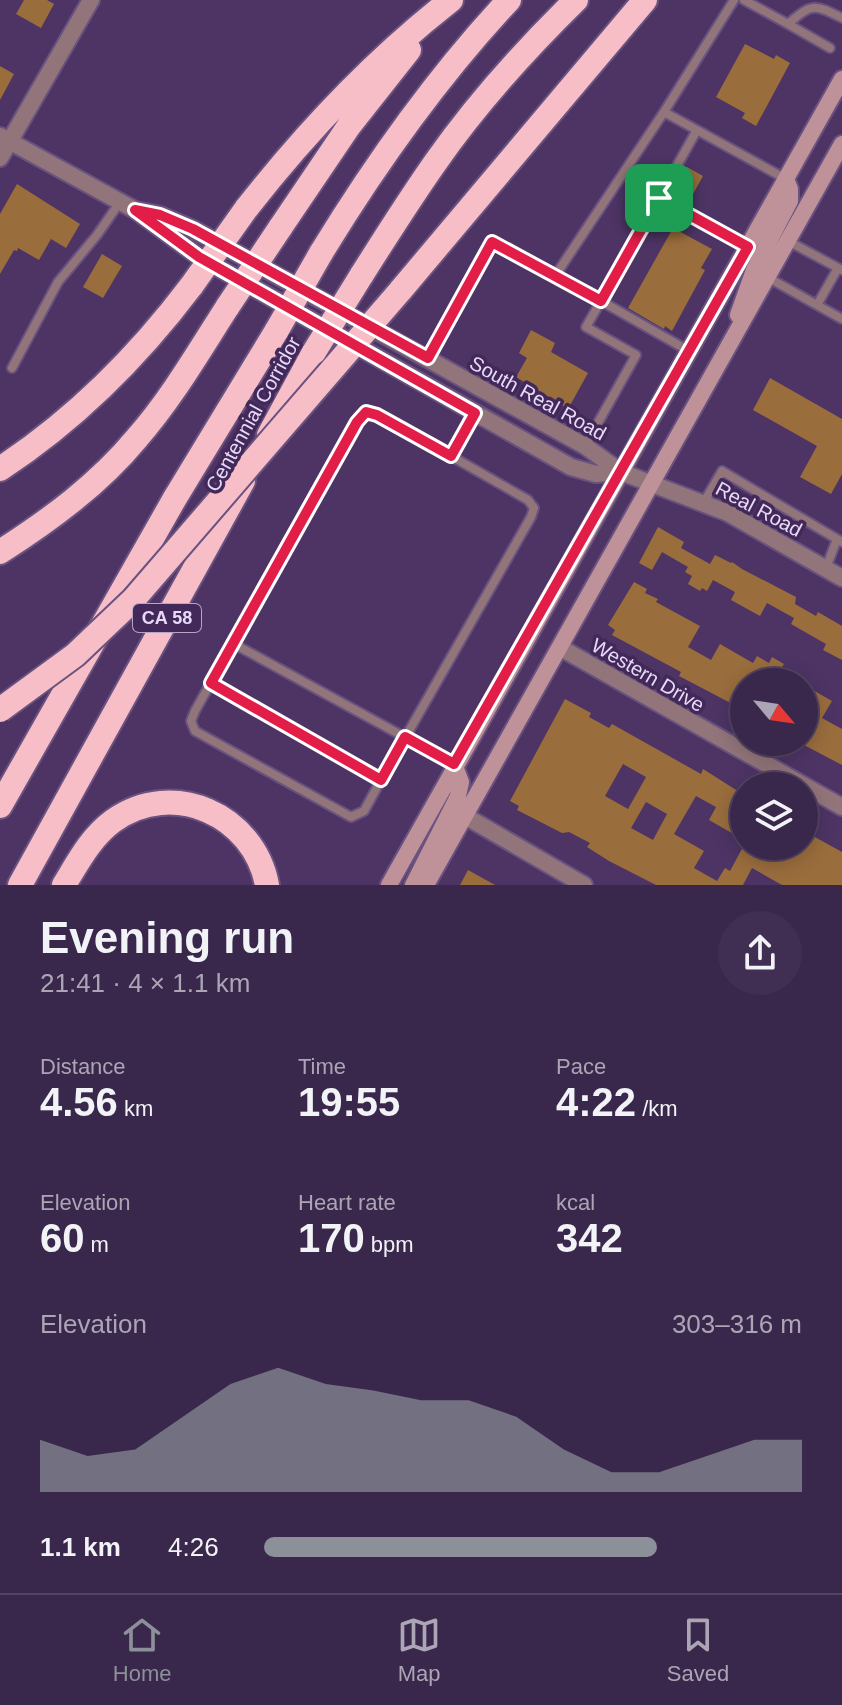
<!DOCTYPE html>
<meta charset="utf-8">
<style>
body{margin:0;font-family:Helvetica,sans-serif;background:#412f53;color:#f1f3f6;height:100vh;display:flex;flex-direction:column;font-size:30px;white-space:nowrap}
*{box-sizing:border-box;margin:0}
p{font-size:26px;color:#aba5b5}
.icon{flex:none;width:44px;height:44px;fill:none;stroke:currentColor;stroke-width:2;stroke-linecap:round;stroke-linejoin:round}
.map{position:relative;height:885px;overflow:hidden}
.details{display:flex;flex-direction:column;background:#3a274c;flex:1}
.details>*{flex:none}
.needle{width:52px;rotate:119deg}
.controls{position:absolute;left:730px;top:668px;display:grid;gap:16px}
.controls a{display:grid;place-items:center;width:88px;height:88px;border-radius:50%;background:#3a274c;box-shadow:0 4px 20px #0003,0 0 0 2px #544464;font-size:40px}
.pin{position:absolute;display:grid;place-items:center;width:68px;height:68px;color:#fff;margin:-34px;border-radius:16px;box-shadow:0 4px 12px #0006}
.round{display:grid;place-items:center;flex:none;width:84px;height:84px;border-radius:42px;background:#412f53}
.head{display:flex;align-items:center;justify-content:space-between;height:136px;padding:0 40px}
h1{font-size:44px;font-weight:700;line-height:60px}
.figures{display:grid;grid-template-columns:repeat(3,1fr);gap:12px;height:136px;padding:8px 40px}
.figures div{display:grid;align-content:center}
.figures b{font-size:40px;font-weight:700}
.figures small{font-size:22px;font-weight:400}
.figures p{font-size:22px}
.chart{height:224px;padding:16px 40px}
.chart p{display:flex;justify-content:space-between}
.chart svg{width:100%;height:144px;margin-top:8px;fill:#8c9099;opacity:.7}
ul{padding:0 40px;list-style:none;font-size:26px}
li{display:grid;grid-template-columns:128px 96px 1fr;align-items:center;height:60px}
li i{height:20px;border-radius:10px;background:#8c9099}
.tabs{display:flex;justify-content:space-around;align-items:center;height:112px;border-top:2px solid #544464;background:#3a274c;font-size:22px;color:#aba5b5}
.tabs a{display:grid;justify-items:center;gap:4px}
.tabs .current{color:#8c9099}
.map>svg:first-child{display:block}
.building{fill:#9a6d3d;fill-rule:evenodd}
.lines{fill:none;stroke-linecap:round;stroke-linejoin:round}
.service-casing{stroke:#69527f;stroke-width:12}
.minor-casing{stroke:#69527f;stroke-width:20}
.tertiary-casing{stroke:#69527f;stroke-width:20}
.secondary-casing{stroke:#69527f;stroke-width:20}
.motorway-casing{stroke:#69527f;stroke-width:28}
.service{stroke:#92757a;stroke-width:8}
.minor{stroke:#92757a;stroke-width:16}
.tertiary{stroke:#92757a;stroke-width:16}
.secondary{stroke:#bf9199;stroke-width:16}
.motorway{stroke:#f7bec8;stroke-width:24}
.motorway-bridge-casing{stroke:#69527f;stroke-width:28;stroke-linecap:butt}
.motorway-bridge{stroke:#f7bec8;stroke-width:24}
.route-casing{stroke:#fff;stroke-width:16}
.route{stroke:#e11d48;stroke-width:10}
.labels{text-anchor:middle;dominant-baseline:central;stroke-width:7;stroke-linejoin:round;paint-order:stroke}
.shield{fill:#422959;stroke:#b6a5c8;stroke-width:2}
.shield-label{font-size:18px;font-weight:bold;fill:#e8daf8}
.street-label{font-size:20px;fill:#e8daf8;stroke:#422959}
</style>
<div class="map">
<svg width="842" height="885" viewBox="0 0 842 885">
<rect width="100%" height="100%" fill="#4d3465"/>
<path class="building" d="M24,0h23l7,4 -13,24 -25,-14z
M745,44l29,15 2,-4 14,8 -34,63 -14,-8 3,-5 -29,-16z
M0,66l14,8 -14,26z
M687,167l16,9 -15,27 -16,-9z
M17,184l63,40 -14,24 -15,-9 -12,21 -21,-12 -1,3 -3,-1 -14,24v-60z
M673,228l39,21 -11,19 4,2 -33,61 -7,-5 -1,3 -36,-21z
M102,254l20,12 -19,32 -20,-11z
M531,330l24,13 -4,9 37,21 -20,36 -52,-32 11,-19 -8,-5z
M770,378l72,41v55l-11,20 -31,-17 17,-31 -64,-36z
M658,527l26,15 -3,6 29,16 5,-9 16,8 1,-1 10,7 54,28 -1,7 21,12 2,-4 24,14v34l-19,-10 3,-6 -35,-20 3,-6 -27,-15 -7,13 -29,-16 4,-8 -22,-12 -6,11 -5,-3 -2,3 -12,-7 4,-8 -7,-4 3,-5 -26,-15 -10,18 -13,-7z
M634,582l13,7 -2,4 13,6 -2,3 44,24 -12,21 23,13 9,-16 33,19 4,-7 12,7 3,-6 12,7 -2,3 26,15h-64v28l-65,-34 2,-4 -69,-37 3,-5 -7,-5z
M804,685l28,16 -10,17 20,11v36l-38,-20z
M565,699l26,14 -2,4 20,11 3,-4 89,50 2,-5 41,26v45l-35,-20 7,-13 -20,-11 -22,38 30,17 -10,17 23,13 8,-13 5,3 14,-26 7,1 31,14 8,-14h14v-15l38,21v33h-60l-30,-17 -9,17h-87l-47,-24 -22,-14 3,-4 -21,-11 -7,1 -45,-23 2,-4 -9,-5zM623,764l23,13 -18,32 -23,-13zM646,802l21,12 -14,26 -22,-12z
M468,870l27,15h-35z"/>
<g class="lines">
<g class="service-casing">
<path id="service" d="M744,0l44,24c24,-21 26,-20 54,-6
M788,24l42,24
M664,112l70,-112
M659,198l89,49
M788,241l54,29
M555,276l46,25 96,-171
M767,277l75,42
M817,305l21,-37
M428,358l64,-116 63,34 109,-164 122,67
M12,368l46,-86 39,-47 23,-33
M585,446l51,-91 -50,-28 15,-26 88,50
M704,502l18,-31 120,71
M826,568l11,-29
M234,644l220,120
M211,683l170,97 -17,31 -13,6 -156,-86 -4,-10 4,-10 162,-289 9,-10 11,3 74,41 24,-43
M381,780l150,-263 3,-9 -6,-8 -77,-44"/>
</g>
<g class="minor-casing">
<path id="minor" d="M0,158l91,-158
M561,648l281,159
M465,816l119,69"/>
</g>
<g class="tertiary-casing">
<path id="tertiary" d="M0,136l135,74 64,47 372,210 25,7 25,-2
M135,210l25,5 33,14 392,217 36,26 107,41 114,65"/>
</g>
<g class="secondary-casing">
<path id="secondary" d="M738,315l16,-45 36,-69v-12l-4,-10
M389,885l453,-806
M413,885l45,-89 3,-14 -7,-18
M426,885l416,-741"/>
</g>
<g class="motorway-casing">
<path id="motorway" d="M246,209c61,-78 127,-148 205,-209
M280,228l69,-102 60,-76
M321,253c55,-90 116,-176 188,-253
M361,276c24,-38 48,-76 74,-113 41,-59 90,-113 141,-163
M400,291l245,-291
M269,435l45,-83
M0,469c76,-50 137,-111 192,-184
M0,552c50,-32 99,-68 137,-114 35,-40 62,-87 91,-132
M0,806l175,-308 102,-168
M20,885l223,-404
M64,885c14,-23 27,-48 49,-64 60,-43 141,-6 154,64"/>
</g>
<use href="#service" class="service"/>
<use href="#minor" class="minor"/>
<use href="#tertiary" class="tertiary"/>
<use href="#secondary" class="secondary"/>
<use href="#motorway" class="motorway"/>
<g class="motorway-bridge-casing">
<path id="motorway-bridge" d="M192,285l54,-76
M228,306l52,-78
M277,330l44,-77
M314,352l47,-76
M0,710l75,-55 58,-55 267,-309"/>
</g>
<use href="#motorway-bridge" class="motorway-bridge"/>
</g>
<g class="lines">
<g class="route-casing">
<path id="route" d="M659,198l89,49 -294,517 -49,-27 -24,43 -170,-97 146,-261 9,-10 11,3 74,41 24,-43 -276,-156 -64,-47 25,5 33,14 235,129 64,-116 109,59z"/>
</g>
<use href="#route" class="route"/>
</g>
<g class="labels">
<rect class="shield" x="133" y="604" width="68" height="28" rx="6"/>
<g class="shield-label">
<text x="167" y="618">CA 58</text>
</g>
<g class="street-label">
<text transform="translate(538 398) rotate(29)">South Real Road</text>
<text transform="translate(253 414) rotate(-61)">Centennial Corridor</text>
<text transform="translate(759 509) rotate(28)">Real Road</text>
<text transform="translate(648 675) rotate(30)">Western Drive</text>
</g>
</g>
</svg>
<div class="controls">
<a><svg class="needle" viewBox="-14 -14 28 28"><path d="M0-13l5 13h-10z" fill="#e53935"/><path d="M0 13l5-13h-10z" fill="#aba5b5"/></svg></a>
<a><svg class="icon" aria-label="layers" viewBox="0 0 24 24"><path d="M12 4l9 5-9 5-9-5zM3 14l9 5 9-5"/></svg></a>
</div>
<div class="pin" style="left:659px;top:198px;background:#1e9e55"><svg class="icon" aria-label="arrive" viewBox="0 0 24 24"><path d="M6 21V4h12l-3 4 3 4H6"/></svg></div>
</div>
<section class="details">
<div class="head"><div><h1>Evening run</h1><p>21:41 · 4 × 1.1 km</p></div><a class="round"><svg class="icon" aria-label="share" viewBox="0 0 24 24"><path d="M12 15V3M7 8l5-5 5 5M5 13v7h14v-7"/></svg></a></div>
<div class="figures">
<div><p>Distance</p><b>4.56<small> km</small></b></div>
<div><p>Time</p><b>19:55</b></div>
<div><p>Pace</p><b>4:22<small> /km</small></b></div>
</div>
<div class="figures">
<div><p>Elevation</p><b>60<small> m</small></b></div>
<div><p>Heart rate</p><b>170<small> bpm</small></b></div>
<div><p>kcal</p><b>342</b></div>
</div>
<div class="chart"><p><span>Elevation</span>303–316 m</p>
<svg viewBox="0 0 160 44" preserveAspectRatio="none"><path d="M0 44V28L10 33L20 31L30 21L40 11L50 6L60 11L70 13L80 16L90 16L100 21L110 31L120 38L130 38L140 33L150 28L160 28V44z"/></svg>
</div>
<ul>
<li><b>1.1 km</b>4:26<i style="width:73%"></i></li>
</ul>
</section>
<nav class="tabs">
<a class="current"><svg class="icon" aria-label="home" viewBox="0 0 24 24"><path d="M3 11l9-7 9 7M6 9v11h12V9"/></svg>Home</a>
<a><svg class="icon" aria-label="map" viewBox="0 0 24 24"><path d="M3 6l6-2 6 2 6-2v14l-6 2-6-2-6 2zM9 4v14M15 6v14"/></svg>Map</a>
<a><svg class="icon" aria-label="saved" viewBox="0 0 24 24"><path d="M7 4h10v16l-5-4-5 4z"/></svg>Saved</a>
</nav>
